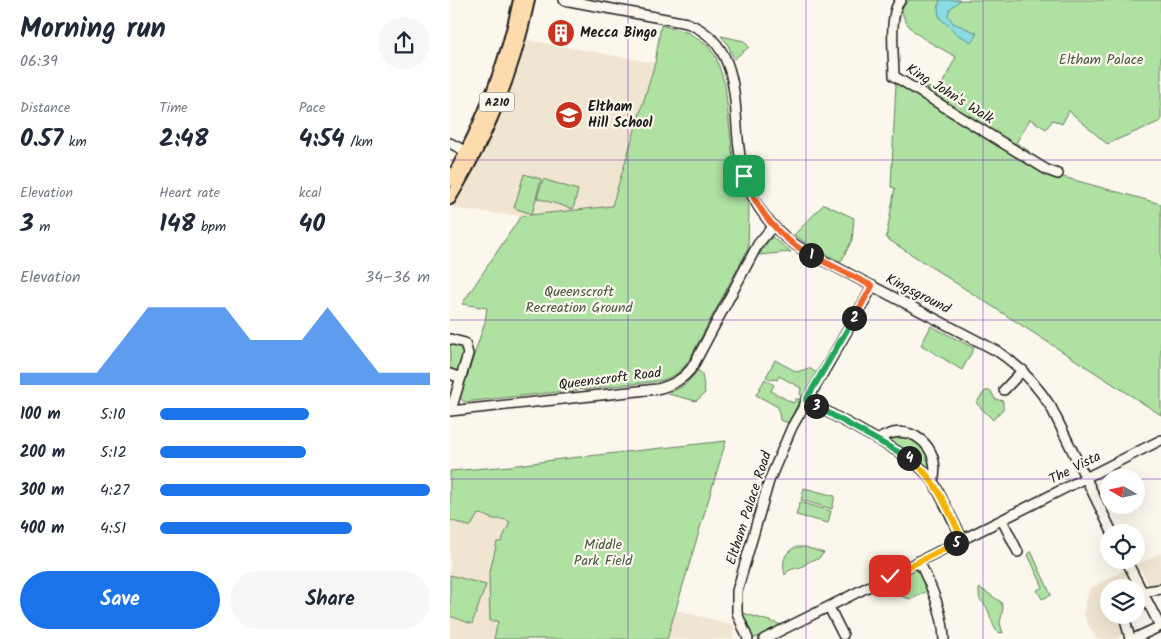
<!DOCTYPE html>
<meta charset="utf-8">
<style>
body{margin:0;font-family:Kalam,sans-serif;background:#f6f6f7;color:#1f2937;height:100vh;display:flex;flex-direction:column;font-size:19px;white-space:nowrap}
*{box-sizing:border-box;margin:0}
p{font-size:16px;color:#747a83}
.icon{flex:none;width:28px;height:28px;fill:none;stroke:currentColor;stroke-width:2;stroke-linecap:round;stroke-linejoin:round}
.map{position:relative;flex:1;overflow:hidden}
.sheet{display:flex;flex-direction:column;background:#fff;width:450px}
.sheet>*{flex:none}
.needle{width:32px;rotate:279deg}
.fabs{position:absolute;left:650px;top:469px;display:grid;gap:10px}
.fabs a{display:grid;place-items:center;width:45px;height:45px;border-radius:50%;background:#fff;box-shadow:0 5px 20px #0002;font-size:25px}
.pin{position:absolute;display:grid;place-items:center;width:42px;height:42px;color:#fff;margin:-21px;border-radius:10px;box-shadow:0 2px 8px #0006}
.km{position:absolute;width:25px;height:25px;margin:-12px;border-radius:50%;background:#222;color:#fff;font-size:14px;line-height:25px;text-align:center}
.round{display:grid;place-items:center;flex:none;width:52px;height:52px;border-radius:26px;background:#f6f6f7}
.overview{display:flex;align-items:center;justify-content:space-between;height:85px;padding:0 20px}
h1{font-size:28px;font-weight:800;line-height:38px}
.metrics{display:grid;grid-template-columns:repeat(3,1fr);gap:8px;height:85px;padding:5px 20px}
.metrics div{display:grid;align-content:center}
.metrics b{font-size:25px;font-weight:800}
.metrics small{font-size:14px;font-weight:400}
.metrics p{font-size:14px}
.chart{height:140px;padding:10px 20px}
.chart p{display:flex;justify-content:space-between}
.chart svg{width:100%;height:90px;margin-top:5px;fill:#1a73e8;opacity:.7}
.primary-button{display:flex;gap:10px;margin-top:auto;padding:10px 20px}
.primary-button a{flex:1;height:58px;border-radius:30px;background:#1a73e8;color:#fff;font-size:20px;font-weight:800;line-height:58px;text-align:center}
.primary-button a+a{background:#f6f6f7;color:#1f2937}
ul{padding:0 20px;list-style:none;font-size:16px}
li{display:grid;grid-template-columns:80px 60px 1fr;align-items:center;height:38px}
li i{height:12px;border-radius:6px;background:#1a73e8}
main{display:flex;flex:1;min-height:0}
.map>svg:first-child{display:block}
.built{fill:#f0e5d0}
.green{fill:#aee1a2;stroke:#657e5f}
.water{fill:#8adbe2;stroke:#5e8f93}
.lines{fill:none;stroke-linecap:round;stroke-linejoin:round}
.minor-casing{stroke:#1c1c1c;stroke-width:12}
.major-casing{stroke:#1c1c1c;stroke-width:14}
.minor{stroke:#fbf7ec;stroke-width:9}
.major{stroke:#fedbac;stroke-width:10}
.split-1-casing{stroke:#fff;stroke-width:10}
.split-2-casing{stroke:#fff;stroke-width:10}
.split-3-casing{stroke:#fff;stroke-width:10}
.split-4-casing{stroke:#fff;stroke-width:10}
.split-5-casing{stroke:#fff;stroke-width:10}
.split-6-casing{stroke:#fff;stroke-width:10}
.split-1{stroke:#f0652b;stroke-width:6}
.split-2{stroke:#f0652b;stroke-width:6}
.split-3{stroke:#22a559;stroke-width:6}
.split-4{stroke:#22a559;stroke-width:6}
.split-5{stroke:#f5b400;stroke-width:6}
.split-6{stroke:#f5b400;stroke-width:6}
.grid{fill:none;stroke:#7b2cbf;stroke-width:1;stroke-opacity:0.55}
.labels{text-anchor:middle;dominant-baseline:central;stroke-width:4.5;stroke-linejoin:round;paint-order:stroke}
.shield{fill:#fbf7ec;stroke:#5f5e5a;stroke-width:1}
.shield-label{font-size:12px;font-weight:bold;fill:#1c1c1c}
.poi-label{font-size:14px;font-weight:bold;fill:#1c1c1c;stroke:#fbf7ec;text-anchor:start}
.park-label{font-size:14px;fill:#485744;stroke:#fbf7ec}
.street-label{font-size:14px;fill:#1c1c1c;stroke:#fbf7ec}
</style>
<main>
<section class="sheet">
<div class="overview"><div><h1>Morning run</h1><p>06:39</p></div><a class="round"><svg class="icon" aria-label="share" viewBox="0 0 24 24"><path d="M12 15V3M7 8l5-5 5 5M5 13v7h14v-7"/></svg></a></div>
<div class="metrics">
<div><p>Distance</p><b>0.57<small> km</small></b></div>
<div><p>Time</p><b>2:48</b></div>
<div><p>Pace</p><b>4:54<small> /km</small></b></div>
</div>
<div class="metrics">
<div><p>Elevation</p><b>3<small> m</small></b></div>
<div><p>Heart rate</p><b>148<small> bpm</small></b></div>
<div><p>kcal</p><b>40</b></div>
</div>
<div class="chart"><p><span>Elevation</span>34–36 m</p>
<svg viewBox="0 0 160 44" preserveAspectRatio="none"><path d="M0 44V38L10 38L20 38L30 38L40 22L50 6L60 6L70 6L80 6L90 22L100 22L110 22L120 6L130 22L140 38L150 38L160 38V44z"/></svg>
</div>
<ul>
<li><b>100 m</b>5:10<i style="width:55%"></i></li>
<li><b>200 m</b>5:12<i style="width:54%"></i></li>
<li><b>300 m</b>4:27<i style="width:100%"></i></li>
<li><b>400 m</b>4:51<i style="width:71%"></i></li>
</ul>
<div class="primary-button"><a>Save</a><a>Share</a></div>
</section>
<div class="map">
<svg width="711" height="639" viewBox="0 0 711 639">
<rect width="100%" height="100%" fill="#fbf7ec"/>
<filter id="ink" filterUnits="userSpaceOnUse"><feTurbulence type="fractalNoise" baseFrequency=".02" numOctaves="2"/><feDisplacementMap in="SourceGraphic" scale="10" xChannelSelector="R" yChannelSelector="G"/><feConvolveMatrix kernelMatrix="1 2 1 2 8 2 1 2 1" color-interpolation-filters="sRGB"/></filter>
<g filter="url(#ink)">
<path class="built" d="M78,40l127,23 -43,144 -91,9 -68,-7 17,-30 44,-96z
M0,481l78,6 -30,87v51l-4,14h-44z
M711,553v34l-12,-1 -7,-15 -6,-2 -1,-3z
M677,569l1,3 -1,6 4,9 -22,1v27h15l1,18 -8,6h-21l-13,-25 7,-26z
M226,610l58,15 -1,14h-66z"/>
<path class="green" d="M459,0h252v121l-54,23 -38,-33 -7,13 -9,-4 -7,9 -16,-10 -14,24 13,8 -2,4 -103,-62 4,-6 10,5 18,-35c-19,-12 -56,-25 -54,-51z
M211,25l28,8 19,13 8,11 9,28 9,83 8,24 7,14 -1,43 -60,113c-11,14 -21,18 -37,20l-187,20 -4,-5 25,-75 2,-14 -25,-4 59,-88 91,-10 43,-143z
M271,36l23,5 5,6 -15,12 -7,-16z
M450,82l145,90 116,32v211l-275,-177 9,-50 -4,-1 5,-104z
M74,174l17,5 -9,35 -18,-6z
M93,179l35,11 -5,19 -36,-11z
M374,204l30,14 -2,22 -11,22 -31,-16 -16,-11z
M322,237l19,15 -32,3 10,-15z
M481,326l43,22 -12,22 -41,-25z
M0,343l12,2 3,4 -5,23 -5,1 -5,-2z
M325,360l22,12 12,-4 8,5 -14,23 -3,-2 1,-6 -22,-12 -2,4 -3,-1 -1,1 -7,-3z
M248,370l4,4 3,19 -9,8 -28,-7 17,-9z
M315,379l9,6 -3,6 22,12 3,-4h4l-11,24 -9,-3 -2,-13 -22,-12z
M535,391h6l4,8 8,2v8l-10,11 -17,-17z
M451,436c26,7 26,15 31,38l-47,-35z
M276,441l-59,198h-173l4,-18h-8l-1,-46 8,-33h4l9,-20c-5,-4 -10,-2 -16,-3 -6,-1 -10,-5 -16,-5l-7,12h-3l-18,-6v-49l60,-5 51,-7z
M354,488l31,8 -3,13 -31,-9z
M350,502l31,9 -3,12 -32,-8z
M345,547h10l19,6 -6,6c-8,1 -9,3 -15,7 -7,4 -13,1 -18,9 -3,-14 -2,-20 10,-28z
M581,551l20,44 -9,4 -5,-9 6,-3 -15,-32z
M467,567l12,23 -17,9 -9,-2 -9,-18z
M0,575l36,10 -14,39 -22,-8z
M530,588l21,14 2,6 -3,15 3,10 -6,-1c-5,-7 -6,-16 -10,-24 -6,-10 -8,-3 -8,-19z
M293,613l39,12 -27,13 -3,-1 -8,-17z"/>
<path class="water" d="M490,0h20l-10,9 -2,6 5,8 24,10 -5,9 -16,-8c-8,-13 -23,-12 -16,-34z"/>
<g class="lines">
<g class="minor-casing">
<path id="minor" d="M114,0l123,23c64,25 41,99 57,152 9,32 32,59 61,76l192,100c23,15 39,33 54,56l61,125
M451,0c-13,12 -7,58 -7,76l153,94 11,4
M0,143l15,8
M0,339l15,4 3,11 -17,56
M0,374l11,4
M554,390l19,-20
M356,400l72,40c30,-22 65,7 55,41
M0,411l207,-22c16,-4 27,-10 36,-23l65,-122 15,-18
M428,440c21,12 40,22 55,41l30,59
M552,520l16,32
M676,560l34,66
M469,561c12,25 24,50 25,78
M686,597l11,-6 14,-2
M379,607l14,28
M676,615v8l4,16
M298,639l-11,-26v-22l32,-110 23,-54 81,-141
M314,639l397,-199
M683,639l28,-13"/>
</g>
<g class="major-casing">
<path id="major" d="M0,181c32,-57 56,-117 69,-181
M0,199c37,-61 65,-129 79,-199"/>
</g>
<use href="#minor" class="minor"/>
<use href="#major" class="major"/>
</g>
</g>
<g class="lines" filter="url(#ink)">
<g class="split-1-casing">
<path id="split-1" d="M294,176c13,34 34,62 67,79"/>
</g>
<g class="split-2-casing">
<path id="split-2" d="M361,255l61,31 -18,32"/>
</g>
<g class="split-3-casing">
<path id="split-3" d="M366,406l-10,-6 48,-82"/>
</g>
<g class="split-4-casing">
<path id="split-4" d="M366,406l93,52"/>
</g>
<g class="split-5-casing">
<path id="split-5" d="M459,458c27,19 39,53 54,82l-7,3"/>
</g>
<g class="split-6-casing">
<path id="split-6" d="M440,576l66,-33"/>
</g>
<use href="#split-1" class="split-1"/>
<use href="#split-2" class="split-2"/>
<use href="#split-3" class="split-3"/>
<use href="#split-4" class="split-4"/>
<use href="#split-5" class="split-5"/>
<use href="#split-6" class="split-6"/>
</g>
<path class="grid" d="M178,0v639M356,0v639M533,0v639M0,160h711M0,320h711M0,479h659M686,479h25"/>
<defs>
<g id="building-disc" transform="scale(1.4375)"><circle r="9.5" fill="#c8321e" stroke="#fbf7ec"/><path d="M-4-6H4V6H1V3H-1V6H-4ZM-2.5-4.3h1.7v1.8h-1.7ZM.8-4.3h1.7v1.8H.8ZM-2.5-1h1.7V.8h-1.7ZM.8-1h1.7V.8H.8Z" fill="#fff"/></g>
<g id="school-disc" transform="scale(1.4375)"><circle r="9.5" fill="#c8321e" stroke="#fbf7ec"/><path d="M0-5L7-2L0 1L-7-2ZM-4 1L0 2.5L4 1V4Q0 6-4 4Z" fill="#fff"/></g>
</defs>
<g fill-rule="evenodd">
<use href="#building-disc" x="111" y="33"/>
<use href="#school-disc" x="119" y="115"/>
</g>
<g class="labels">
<rect class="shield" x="29.5" y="92.5" width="35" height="19" rx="4"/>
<g class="shield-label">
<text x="47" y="102">A210</text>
</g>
<g class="poi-label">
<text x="130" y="33">Mecca Bingo</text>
<text x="138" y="107">Eltham<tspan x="138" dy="16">Hill School</tspan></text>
</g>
<g class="park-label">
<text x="651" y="60">Eltham Palace</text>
<text x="129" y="292">Queenscroft<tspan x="129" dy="16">Recreation Ground</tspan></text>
<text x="153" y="545">Middle<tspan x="153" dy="16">Park Field</tspan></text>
</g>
<g class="street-label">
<text transform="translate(500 94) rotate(32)">King John's Walk</text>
<text transform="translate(468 294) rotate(27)">Kingsground</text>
<text transform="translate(160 379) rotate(-7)">Queenscroft Road</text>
<text transform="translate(625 468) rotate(-27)">The Vista</text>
<text transform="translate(299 508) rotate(-72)">Eltham Palace Road</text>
</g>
</g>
</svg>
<div class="fabs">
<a><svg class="needle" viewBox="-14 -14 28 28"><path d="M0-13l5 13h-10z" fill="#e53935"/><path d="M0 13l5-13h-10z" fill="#747a83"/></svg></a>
<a><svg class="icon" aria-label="locate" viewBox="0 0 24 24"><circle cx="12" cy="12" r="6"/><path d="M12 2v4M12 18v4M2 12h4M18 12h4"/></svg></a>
<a><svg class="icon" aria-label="layers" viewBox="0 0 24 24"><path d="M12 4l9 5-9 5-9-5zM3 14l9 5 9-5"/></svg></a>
</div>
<div class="pin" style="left:294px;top:176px;background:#1e9e55"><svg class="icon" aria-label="arrive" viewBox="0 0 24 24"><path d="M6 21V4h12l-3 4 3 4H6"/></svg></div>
<div class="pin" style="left:440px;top:576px;background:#d93025"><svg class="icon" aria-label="check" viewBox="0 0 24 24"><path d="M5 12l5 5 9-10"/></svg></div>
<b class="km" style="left:361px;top:255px">1</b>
<b class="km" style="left:404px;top:318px">2</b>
<b class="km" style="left:366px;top:406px">3</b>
<b class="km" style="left:459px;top:458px">4</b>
<b class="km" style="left:506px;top:543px">5</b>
</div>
</main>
